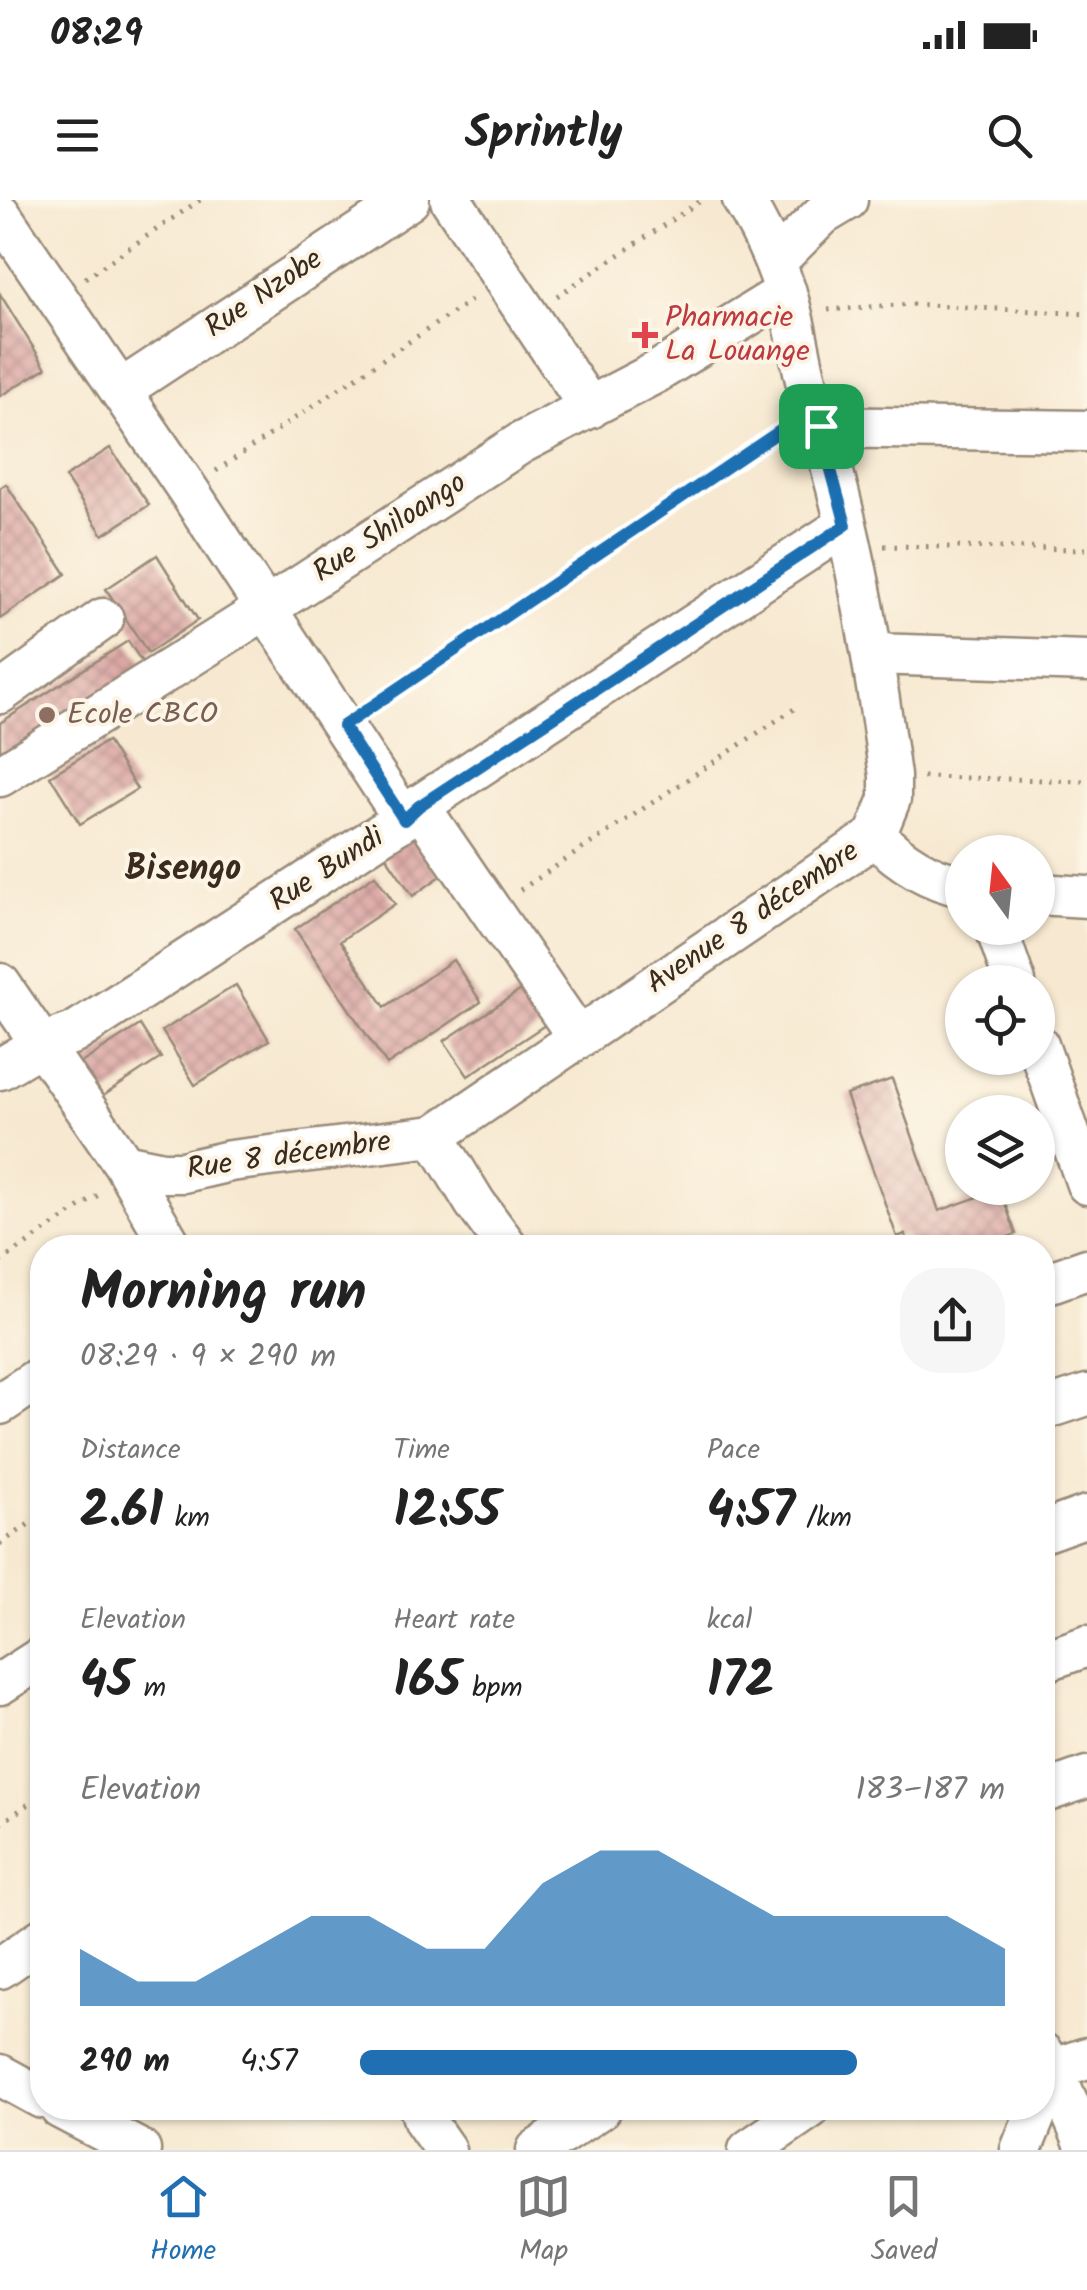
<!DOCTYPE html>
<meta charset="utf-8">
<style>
body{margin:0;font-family:Kalam,sans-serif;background:#f6f6f6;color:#222;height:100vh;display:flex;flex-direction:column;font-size:38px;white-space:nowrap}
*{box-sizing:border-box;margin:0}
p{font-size:32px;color:#767676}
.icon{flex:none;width:55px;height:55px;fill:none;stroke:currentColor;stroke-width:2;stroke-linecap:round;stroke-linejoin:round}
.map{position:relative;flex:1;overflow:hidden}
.panel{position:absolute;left:30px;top:1035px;width:1025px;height:885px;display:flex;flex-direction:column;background:#fff;border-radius:40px;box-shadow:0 2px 8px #0004}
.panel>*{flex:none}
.needle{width:65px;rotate:345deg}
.fabs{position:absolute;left:945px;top:635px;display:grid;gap:20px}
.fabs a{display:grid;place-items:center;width:110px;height:110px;border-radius:50%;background:#fff;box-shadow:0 2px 8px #0004;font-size:50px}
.pin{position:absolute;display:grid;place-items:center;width:85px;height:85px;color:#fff;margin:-42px;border-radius:20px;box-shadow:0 5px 15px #0006}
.round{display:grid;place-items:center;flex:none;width:105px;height:105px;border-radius:40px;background:#f6f6f6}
.head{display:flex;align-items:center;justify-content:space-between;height:170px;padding:0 50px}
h1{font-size:55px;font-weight:600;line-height:75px}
.figures{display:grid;grid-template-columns:repeat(3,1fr);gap:15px;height:170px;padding:10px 50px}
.figures div{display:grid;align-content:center}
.figures b{font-size:50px;font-weight:600}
.figures small{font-size:28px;font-weight:400}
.figures p{font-size:28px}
.chart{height:280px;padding:20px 50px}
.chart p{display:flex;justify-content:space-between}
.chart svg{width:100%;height:180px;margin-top:10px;fill:#1f6fb2;opacity:.7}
ul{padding:0 50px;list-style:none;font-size:32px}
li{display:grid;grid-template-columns:160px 120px 1fr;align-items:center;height:75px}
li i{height:25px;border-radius:12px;background:#1f6fb2}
.status{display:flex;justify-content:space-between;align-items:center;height:70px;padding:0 50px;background:#fff;direction:ltr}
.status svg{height:28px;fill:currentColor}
header{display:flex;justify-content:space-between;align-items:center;height:130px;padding:0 50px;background:#fff;font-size:45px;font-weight:600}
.dock{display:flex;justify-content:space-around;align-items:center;height:140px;border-top:2px solid #e0e0e0;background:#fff;font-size:28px;color:#767676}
.dock a{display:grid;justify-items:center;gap:5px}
.dock .current{color:#1f6fb2}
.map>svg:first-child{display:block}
.building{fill:url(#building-cross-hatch)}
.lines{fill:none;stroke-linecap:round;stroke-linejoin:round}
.minor-casing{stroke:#998a78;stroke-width:45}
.path{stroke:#998a78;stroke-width:5;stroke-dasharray:2.5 8;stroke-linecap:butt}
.minor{stroke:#fff;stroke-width:40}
.route-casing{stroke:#fff;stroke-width:20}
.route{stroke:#1f6fb2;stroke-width:12}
.health-dot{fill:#e0444e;stroke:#fcf5e5;stroke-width:4}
.education-dot{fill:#8d6e63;stroke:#fcf5e5;stroke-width:4}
.labels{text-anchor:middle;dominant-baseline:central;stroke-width:8;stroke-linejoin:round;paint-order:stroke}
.street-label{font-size:30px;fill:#3b2a1e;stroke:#fcf5e5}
.health-label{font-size:30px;fill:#be3a42;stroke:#fcf5e5;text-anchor:start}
.education-label{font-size:30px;fill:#785e54;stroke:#fcf5e5;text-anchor:start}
.quarter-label{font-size:35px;font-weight:bold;fill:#3b2a1e;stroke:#fcf5e5}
</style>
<div class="status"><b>08:29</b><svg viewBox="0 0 49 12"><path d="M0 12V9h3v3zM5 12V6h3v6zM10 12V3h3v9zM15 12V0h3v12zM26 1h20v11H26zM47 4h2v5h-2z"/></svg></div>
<header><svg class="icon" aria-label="menu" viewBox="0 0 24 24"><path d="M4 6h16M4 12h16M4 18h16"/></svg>Sprintly<svg class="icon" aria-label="search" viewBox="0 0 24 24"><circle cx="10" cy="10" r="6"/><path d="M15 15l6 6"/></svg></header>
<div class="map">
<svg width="1087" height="1950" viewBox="0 0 1087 1950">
<defs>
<pattern id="building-cross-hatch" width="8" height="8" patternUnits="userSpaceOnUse" patternTransform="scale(2.5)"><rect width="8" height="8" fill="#dda8a6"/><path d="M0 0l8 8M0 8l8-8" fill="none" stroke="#b48987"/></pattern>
</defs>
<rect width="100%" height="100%" fill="#fcf5e5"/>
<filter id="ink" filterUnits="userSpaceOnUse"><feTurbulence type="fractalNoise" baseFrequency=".01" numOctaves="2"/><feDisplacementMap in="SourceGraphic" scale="20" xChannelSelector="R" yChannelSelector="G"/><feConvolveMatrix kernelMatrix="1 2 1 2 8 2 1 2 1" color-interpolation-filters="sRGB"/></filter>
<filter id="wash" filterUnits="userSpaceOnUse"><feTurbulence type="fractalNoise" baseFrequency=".0048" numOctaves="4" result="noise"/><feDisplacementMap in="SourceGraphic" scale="40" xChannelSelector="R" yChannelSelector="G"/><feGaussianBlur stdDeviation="2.25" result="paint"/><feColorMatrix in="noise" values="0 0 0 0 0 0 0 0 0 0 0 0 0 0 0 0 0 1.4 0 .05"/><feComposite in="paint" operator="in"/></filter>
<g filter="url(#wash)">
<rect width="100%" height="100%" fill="#f7e9d1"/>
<g id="blocks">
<path class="building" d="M0,94l46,74 -46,28z
M110,248l39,57 -46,30 -38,-58z
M6,284l60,90 -66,45v-131z
M157,355l41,65 -50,33 -42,-64z
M128,441l18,27 -146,93v-38z
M107,541l30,48 -57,35 -30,-48z
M413,627l32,46 -32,23 -32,-47z
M375,675l20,29 -55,37 45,66 68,-47 28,42 -94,63 -92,-136z
M236,785l33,55 -74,45 -33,-54z
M521,790l24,35 -77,51 -24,-35z
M140,825l21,33 -58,38 -22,-33z
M892,879l47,132 61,-22 16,45 -38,14h-68l-5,-14 -8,3 -51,-142z"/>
</g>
</g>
<g filter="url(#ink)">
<use href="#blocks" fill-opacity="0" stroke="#998a78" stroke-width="2.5"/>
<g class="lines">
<g class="minor-casing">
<path id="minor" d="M451,0l139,208
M0,14l188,276 216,329
M775,62l47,-47 25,-15
M121,190l288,-190
M821,227l266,4
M873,454l214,7
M0,493l103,-74
M0,576l267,-168 254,-165 134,-70 131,-81
M419,606l159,231
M875,636c25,25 52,43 87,50
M1038,694l49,3
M996,728l19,54
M0,784l124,180 39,8h20l47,-11 204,-25 441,-300 15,-37v-23c-17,-124 -37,-248 -76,-367 -13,-38 -16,-80 -29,-119 -10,-31 -25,-63 -42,-90
M1038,845l49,139
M0,869l42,-25 32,-11 330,-214 15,-13 427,-281
M434,936l41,67 33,45
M124,964l48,84
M1042,1085l45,-16
M0,1204l42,-28
M1042,1210l45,-15
M1042,1332l45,-16
M1042,1462l45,-16
M0,1484l42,-27
M1042,1593l45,-16
M0,1768l42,-29
M1042,1853l11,16 34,79
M1053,1869l34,-11
M0,1875l42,23
M60,1908l80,42
M420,1908l4,12 21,30
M537,1950l64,-42
M749,1950l61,-42
M1021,1950l17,-42"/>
</g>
<path class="path" d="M85,78l115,-78
M557,96l145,-96
M828,110l82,-6 177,10
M216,271l260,-174
M884,346l203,3
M370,507l414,-279
M923,577l164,4
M520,690l274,-181
M0,1062l101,-69
M0,1344l42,-29
M0,1624l42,-29"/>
<use href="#minor" class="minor"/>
</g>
</g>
<g class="lines" filter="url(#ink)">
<g class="route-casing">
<path id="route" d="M814,208l32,117 -427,281 -15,14 -61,-94z"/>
</g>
<use href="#route" class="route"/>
</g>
<path class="health-dot" d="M640 120h10v10h10v10h-10v10h-10v-10h-10v-10h10z"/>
<circle class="education-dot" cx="47" cy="515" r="10"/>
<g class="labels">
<g class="street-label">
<text transform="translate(264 94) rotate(-34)">Rue Nzobe</text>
<text transform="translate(390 328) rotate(-33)">Rue Shiloango</text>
<text transform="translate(327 670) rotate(-33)">Rue Bundi</text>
<text transform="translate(753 718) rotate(-34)">Avenue 8 décembre</text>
<text transform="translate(289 956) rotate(-8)">Rue 8 décembre</text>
</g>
<g class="health-label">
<text x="665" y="118">Pharmacie<tspan x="665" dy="34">La Louange</tspan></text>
</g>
<g class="education-label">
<text x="67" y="515">Ecole CBCO</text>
</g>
<g class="quarter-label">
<text x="183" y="670">Bisengo</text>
</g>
</g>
</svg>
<div class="fabs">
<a><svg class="needle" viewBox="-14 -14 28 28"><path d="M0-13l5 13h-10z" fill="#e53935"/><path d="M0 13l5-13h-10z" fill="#767676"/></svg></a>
<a><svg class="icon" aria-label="locate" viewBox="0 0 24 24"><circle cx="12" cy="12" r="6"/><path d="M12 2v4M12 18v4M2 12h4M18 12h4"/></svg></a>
<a><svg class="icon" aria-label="layers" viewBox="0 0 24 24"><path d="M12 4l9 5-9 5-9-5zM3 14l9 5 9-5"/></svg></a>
</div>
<div class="pin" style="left:821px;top:226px;background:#1e9e55"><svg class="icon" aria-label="arrive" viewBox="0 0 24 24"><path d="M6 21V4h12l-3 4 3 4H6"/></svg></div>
<section class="panel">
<div class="head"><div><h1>Morning run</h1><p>08:29 · 9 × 290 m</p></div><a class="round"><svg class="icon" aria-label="share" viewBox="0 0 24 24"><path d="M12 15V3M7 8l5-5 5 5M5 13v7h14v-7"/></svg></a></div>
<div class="figures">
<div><p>Distance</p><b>2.61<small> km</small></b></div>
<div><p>Time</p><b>12:55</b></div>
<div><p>Pace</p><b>4:57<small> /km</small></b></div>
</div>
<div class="figures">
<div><p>Elevation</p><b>45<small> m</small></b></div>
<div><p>Heart rate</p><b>165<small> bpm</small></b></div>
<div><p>kcal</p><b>172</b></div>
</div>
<div class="chart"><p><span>Elevation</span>183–187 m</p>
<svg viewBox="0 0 160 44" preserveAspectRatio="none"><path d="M0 44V30L10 38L20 38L30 30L40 22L50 22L60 30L70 30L80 14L90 6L100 6L110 14L120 22L130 22L140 22L150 22L160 30V44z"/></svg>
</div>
<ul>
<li><b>290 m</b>4:57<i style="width:77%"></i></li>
</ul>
</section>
</div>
<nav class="dock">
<a class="current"><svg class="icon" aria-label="home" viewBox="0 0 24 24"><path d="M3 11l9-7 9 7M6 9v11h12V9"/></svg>Home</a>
<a><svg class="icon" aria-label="map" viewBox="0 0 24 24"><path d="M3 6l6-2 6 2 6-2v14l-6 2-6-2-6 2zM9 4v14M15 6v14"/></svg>Map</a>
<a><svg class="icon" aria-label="saved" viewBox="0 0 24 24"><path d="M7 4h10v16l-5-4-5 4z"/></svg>Saved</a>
</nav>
